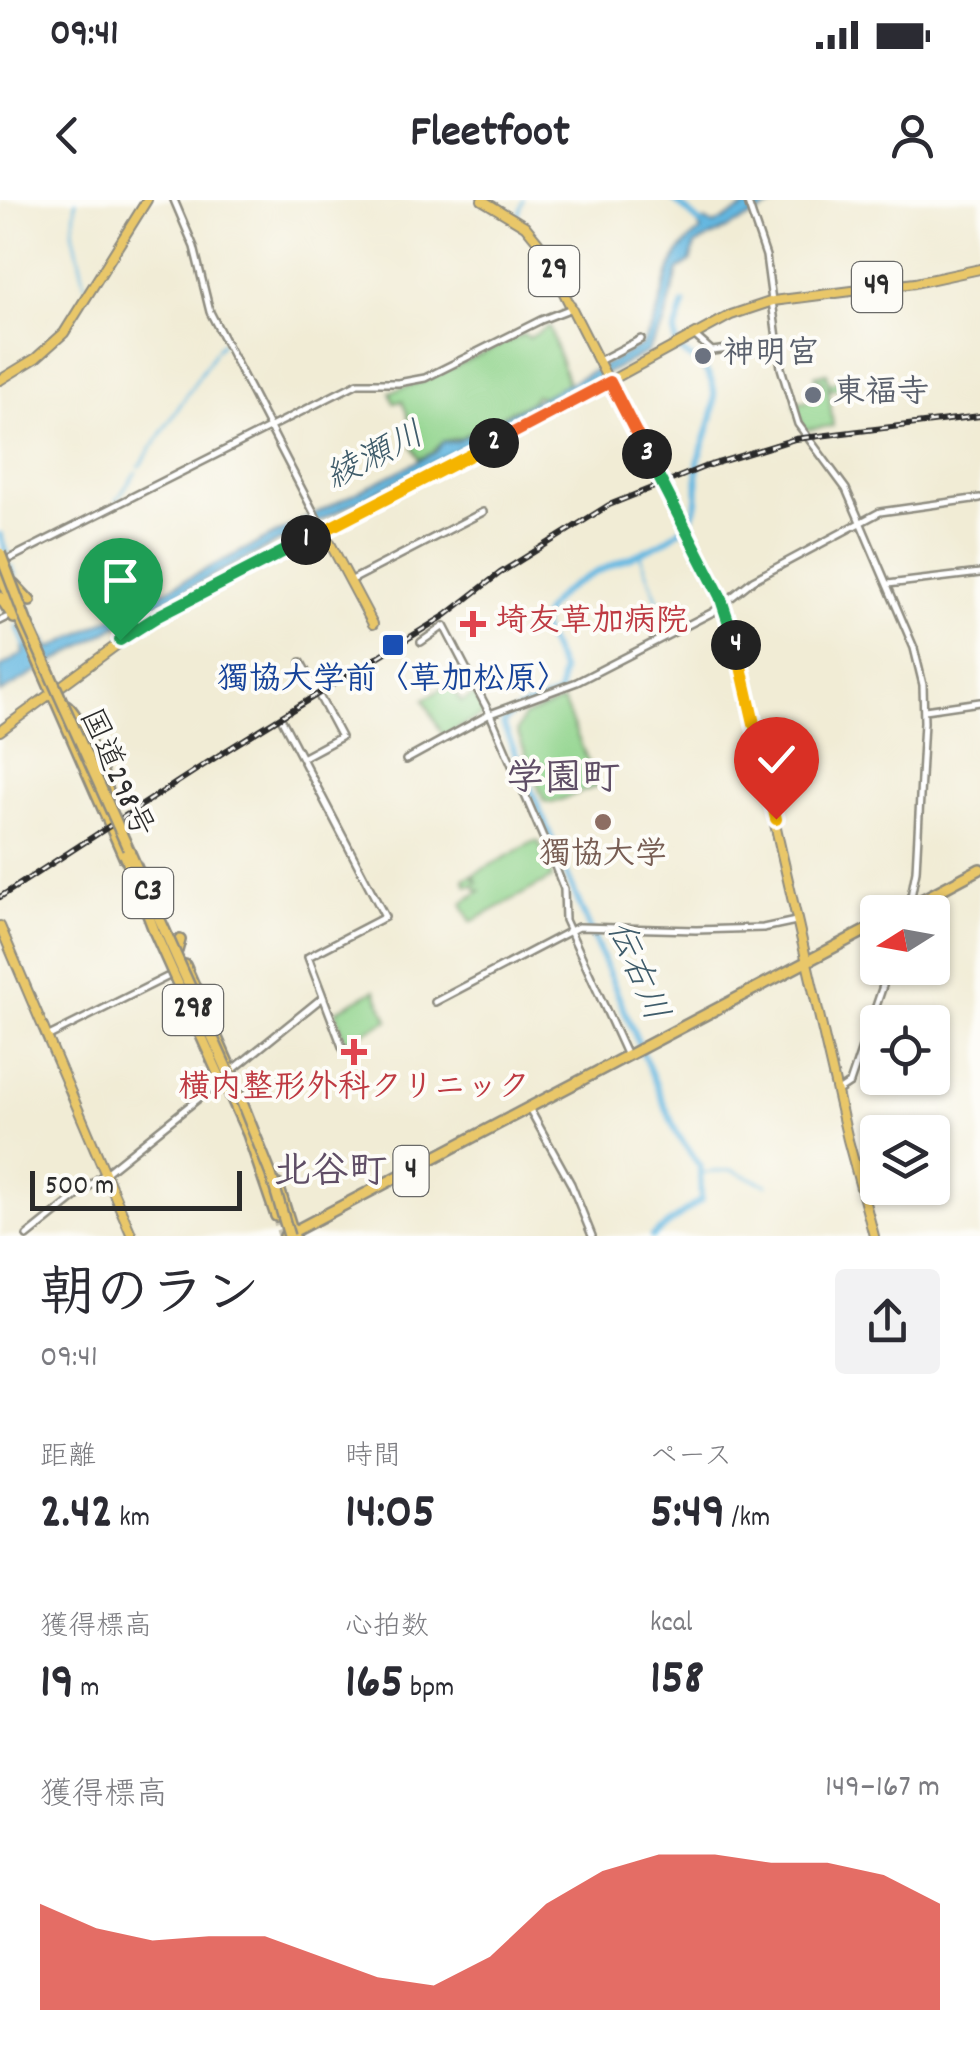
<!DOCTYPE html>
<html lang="ja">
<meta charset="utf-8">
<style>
body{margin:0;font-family:Dekko,"Klee One",sans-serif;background:#f2f2f3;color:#2b2b33;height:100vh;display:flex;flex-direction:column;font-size:38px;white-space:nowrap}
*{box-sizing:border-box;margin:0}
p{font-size:32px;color:#7c7c81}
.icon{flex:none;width:55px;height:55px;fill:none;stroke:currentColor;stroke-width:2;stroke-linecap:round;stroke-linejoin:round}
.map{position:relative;height:1036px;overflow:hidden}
.side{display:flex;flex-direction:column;background:#fff;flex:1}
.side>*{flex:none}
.needle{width:65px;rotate:259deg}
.buttons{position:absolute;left:860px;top:695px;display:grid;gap:20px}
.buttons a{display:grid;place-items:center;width:90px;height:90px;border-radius:10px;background:#fff;box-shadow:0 2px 8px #0004;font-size:50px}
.scale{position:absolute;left:30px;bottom:25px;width:212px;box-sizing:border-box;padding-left:10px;border:5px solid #2b2b2b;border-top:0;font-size:28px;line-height:35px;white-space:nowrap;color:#2b2b2b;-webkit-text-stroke:8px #fdfcf7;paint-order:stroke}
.pin{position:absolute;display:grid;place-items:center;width:85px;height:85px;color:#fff;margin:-102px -42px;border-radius:50% 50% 50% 0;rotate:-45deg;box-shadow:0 0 10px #0007}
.pin .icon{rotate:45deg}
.km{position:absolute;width:50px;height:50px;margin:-25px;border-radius:50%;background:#222;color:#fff;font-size:28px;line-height:50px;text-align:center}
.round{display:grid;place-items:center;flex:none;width:105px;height:105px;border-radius:10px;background:#f2f2f3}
.headline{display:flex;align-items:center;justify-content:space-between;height:170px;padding:0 40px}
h1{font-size:55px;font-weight:700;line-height:75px}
.stats{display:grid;grid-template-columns:repeat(3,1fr);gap:15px;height:170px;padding:10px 40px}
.stats div{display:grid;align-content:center}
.stats b{font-size:50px;font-weight:700}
.stats small{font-size:28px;font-weight:400}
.stats p{font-size:28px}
.chart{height:280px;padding:20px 40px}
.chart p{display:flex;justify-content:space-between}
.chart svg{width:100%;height:180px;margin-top:10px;fill:#d93025;opacity:.7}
.status{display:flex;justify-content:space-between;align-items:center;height:70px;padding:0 50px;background:#fff;direction:ltr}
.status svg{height:28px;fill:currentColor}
header{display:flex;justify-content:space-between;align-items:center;height:130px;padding:0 40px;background:#fff;font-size:45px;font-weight:700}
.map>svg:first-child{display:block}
.green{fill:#91d48d;stroke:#5e805c;stroke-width:2.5}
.water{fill:#65b8e1;stroke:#487286;stroke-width:2.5}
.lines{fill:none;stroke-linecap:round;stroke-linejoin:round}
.stream{stroke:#65b8e1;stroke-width:2.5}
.canal{stroke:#65b8e1;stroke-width:5}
.river{stroke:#65b8e1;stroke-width:6}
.highway-tunnel{stroke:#c9c5b3;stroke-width:9;stroke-dasharray:9 4.5;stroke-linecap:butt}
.minor-casing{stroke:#8e8c80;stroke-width:10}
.major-casing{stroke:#8e8c80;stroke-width:12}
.highway-casing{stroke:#8e8c80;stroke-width:14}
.minor{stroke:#fff;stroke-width:5}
.major{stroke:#e9c769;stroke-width:8}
.highway{stroke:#e9c769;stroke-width:9}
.rail-casing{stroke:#2b2b2b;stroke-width:6}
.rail{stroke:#fdfcf7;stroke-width:2.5;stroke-dasharray:8;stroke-linecap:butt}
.highway-bridge-casing{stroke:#8e8c80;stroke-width:14;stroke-linecap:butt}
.highway-bridge{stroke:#e9c769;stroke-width:9}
.split-1-casing{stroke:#fff;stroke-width:20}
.split-2-casing{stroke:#fff;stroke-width:20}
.split-3-casing{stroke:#fff;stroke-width:20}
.split-4-casing{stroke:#fff;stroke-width:20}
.split-5-casing{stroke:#fff;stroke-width:20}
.split-1{stroke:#22a559;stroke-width:12}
.split-2{stroke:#f5b400;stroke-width:12}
.split-3{stroke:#f0652b;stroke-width:12}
.split-4{stroke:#22a559;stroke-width:12}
.split-5{stroke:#f5b400;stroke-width:12}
.worship-dot{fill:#6b7280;stroke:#fdfcf7;stroke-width:4}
.health-dot{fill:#e0444e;stroke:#fdfcf7;stroke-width:4}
.transit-dot{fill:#1a4fb4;stroke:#fdfcf7;stroke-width:4}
.education-dot{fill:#8d6e63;stroke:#fdfcf7;stroke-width:4}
.labels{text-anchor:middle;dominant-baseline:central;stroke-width:8;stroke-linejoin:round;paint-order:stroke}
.shield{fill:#fdfcf7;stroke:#6a6a68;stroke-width:2.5}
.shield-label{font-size:30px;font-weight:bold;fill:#2b2b2b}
.worship-label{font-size:32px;font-weight:bold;fill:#5b616d;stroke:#fdfcf7;text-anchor:start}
.health-label{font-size:32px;font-weight:bold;fill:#be3a42;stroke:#fdfcf7;text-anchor:start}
.transit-label{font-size:32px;font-weight:bold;fill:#164399;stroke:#fdfcf7}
.street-label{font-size:32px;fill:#2b2b2b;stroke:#fdfcf7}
.education-label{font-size:32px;font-weight:bold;fill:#785e54;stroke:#fdfcf7}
.water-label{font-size:35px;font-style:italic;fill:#3f5c6b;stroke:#fdfcf7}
.quarter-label{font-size:38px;font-weight:bold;fill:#5f4e66;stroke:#fdfcf7}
</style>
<div class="status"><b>09:41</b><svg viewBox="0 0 49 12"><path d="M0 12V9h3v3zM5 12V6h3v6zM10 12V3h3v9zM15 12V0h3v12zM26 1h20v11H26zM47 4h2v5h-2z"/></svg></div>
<header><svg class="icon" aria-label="back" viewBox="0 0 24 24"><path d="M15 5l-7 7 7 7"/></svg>Fleetfoot<svg class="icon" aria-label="person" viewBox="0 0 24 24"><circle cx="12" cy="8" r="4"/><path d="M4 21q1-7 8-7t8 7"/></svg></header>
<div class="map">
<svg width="980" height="1036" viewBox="0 0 980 1036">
<rect width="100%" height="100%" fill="#fdfcf7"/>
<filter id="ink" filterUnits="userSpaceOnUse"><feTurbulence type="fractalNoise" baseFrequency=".01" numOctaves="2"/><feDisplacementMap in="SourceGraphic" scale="20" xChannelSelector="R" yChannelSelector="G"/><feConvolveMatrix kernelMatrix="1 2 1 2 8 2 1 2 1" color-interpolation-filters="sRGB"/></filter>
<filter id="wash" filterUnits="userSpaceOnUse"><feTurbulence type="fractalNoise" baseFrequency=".0048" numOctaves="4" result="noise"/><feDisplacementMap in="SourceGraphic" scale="40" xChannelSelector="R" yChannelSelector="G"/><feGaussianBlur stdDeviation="2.25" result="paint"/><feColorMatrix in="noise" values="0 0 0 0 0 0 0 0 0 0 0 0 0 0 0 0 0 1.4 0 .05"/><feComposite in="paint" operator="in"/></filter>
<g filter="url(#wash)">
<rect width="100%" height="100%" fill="#f1ecd5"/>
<path class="green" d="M549,126l19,57 -26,14 -6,-2 -7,8 -49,22 -19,13 -17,3 -12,12 -13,6 -11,-22 7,-3 -13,-33 -8,2 -4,-11 34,-11 100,-47 5,4z
M827,173l2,10 15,-3 1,7 -14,3 -3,-5 5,41 -29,4 -10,-26 25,-5 -2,-12 5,-1v-6h-6l-1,-4z
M451,484l10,18 14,-7 10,19 -42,22 -19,-37z
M563,501l35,85 -46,17 -8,-2 -27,-70 7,-15z
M535,641l4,1 13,36 -81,44 -9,-19 20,-13 -4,1 -4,-6 -7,1 -3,-7 8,-4 6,9 -4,-10z
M375,790l13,30 -40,20 -5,-2 -7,-27z"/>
<path class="water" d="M758,0h26l-89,45 -5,17 -12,8 -14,55 -17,27 -513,264 -134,77v-25l24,-15 -1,-5 17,-3v-5l4,-1 5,9 5,-1 382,-195 7,-10h12l186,-96c30,-41 14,-84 60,-115l-2,-5 6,-6 9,5z"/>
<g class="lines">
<path class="stream" d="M76,0l-3,31 12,53
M518,17l5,-17
M217,149l5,-6
M154,245l61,-93
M139,267l13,-20
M117,300l19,-28
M639,352l28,72
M702,973l30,-3 35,15"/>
<path class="canal" d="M0,334l6,18
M11,367l3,8
M24,401l20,44
M18,427l10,25"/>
<path class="river" d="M674,0l33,29
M652,1036l49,-36 -1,-34 -23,-32 -174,-410c10,-18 38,-22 56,-29l3,-24 -21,-44c9,-59 122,-66 150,-109 12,-18 3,-40 8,-60 7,-26 27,-62 6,-88 -8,-10 -20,-14 -29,-24l-1,-14 9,-28"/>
</g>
</g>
<g filter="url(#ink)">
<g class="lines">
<path class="highway-tunnel" d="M276,1016l6,20"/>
<g class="minor-casing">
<path id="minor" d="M174,0l20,47 16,65 113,218
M747,0l19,56 15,112 17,56 48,65 68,159 9,37 1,37 -8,149 -8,41
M694,135l18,16 66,-8
M599,161l42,-22
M5,361l353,-178h40l27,-5 116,-58 31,-12
M350,381l133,-69
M888,384l92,-11
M0,421l6,-3
M421,442l23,-16 46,88 59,137 15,38 1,31 62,136
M301,462l40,75 -39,21
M925,510l55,-8
M282,520l103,197 -77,40 35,92
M406,560l84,-46 87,-32 136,-70 40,-32 127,-68 100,-14
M435,802l143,-75 118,3 67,-2 33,-7
M49,836l124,-62
M234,869l89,-72
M838,891l12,-8 39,-115
M529,908l42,76 21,52
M27,1036l192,-154"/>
</g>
<g class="major-casing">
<path id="major" d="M482,0l43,26 13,16 188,370 122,528 26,96
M0,180l36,-22 28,-25 83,-133
M323,330l50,94
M0,531l152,-112 423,-219 156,-85 42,-14 142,-18 65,-14
M0,726l132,310"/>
</g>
<g class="highway-casing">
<path id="highway" d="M0,374l125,285
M14,384l16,17
M0,397l14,21
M66,505c14,9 42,76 43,94
M899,712l81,-43
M177,751l3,-11
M185,765l47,107
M225,883l23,51 28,82
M278,985l16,51
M285,1036l593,-312"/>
</g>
<use href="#minor" class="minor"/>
<use href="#major" class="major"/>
<use href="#highway" class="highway"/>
<g class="rail-casing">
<path id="rail" d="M0,697l227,-147 219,-135 54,-42 109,-68 95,-38 91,-28 185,-23"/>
</g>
<use href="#rail" class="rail"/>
<g class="highway-bridge-casing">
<path id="highway-bridge" d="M0,353l26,68 217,484 28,70 18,61
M125,655l30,78 71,158"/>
</g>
<use href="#highway-bridge" class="highway-bridge"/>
</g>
</g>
<g class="lines" filter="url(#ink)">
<g class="split-1-casing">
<path id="split-1" d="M120,440l38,-24 148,-76"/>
</g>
<g class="split-2-casing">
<path id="split-2" d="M306,340l188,-97"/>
</g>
<g class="split-3-casing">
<path id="split-3" d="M494,243l116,-61 37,72"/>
</g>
<g class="split-4-casing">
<path id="split-4" d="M647,254l73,142 16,49"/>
</g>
<g class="split-5-casing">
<path id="split-5" d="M736,445l40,174"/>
</g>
<use href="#split-1" class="split-1"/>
<use href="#split-2" class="split-2"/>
<use href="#split-3" class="split-3"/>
<use href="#split-4" class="split-4"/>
<use href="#split-5" class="split-5"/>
</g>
<g class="worship-dot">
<circle cx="703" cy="156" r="10"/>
<circle cx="813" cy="195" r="10"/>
</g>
<g class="health-dot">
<path d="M468 409h10v10h10v10h-10v10h-10v-10h-10v-10h10z"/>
<path d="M349 837h10v10h10v10h-10v10h-10v-10h-10v-10h10z"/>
</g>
<rect class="transit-dot" x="381" y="433" width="24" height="24" rx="5"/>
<circle class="education-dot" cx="603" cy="622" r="10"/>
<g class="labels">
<g class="shield">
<rect x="529" y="46" width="50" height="50" rx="8"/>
<rect x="852" y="62" width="50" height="50" rx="8"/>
<rect x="123" y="668" width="50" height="50" rx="8"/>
<rect x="163" y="785" width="60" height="50" rx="8"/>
<rect x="393.5" y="946" width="35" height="50" rx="8"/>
</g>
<g class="shield-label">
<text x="554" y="71">29</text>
<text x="877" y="87">49</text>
<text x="148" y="693">C3</text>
<text x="193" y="810">298</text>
<text x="411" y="971">4</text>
</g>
<g class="worship-label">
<text x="723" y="156">神明宮</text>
<text x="833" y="195">東福寺</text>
</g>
<g class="health-label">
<text x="496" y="424">埼友草加病院</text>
<text x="354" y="890" text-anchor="middle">横内整形外科クリニック</text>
</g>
<g class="transit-label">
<text x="393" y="482">獨協大学前〈草加松原〉</text>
</g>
<g class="street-label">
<text transform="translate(114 574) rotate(66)">国道298号</text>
</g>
<g class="education-label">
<text x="603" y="657">獨協大学</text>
</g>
<g class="water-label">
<text transform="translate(376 258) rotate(-27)">綾瀬川</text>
<text transform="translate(635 772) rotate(67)">伝右川</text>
</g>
<g class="quarter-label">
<text x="563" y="581">学園町</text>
<text x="330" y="974">北谷町</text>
</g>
</g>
</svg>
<div class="buttons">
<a><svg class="needle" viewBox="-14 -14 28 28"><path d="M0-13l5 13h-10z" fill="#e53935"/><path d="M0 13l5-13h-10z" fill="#7c7c81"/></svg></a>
<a><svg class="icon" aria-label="locate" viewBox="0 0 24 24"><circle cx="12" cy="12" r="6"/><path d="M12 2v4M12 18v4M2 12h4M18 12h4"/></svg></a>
<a><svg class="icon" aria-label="layers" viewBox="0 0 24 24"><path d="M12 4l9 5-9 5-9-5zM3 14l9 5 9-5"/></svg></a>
</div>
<div class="scale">500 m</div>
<div class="pin" style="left:120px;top:440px;background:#1e9e55"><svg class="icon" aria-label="arrive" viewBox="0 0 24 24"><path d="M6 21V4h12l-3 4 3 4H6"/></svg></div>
<div class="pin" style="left:776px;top:619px;background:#d93025"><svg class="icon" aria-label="check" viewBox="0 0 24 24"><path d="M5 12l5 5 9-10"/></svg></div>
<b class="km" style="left:306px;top:340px">1</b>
<b class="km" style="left:494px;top:243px">2</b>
<b class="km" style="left:647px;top:254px">3</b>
<b class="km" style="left:736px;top:445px">4</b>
</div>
<section class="side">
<div class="headline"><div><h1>朝のラン</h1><p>09:41</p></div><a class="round"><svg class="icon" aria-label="share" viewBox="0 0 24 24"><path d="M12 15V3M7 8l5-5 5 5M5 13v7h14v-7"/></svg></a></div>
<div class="stats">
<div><p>距離</p><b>2.42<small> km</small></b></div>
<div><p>時間</p><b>14:05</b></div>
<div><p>ペース</p><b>5:49<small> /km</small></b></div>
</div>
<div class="stats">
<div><p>獲得標高</p><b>19<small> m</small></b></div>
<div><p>心拍数</p><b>165<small> bpm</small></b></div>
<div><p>kcal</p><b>158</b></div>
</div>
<div class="chart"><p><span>獲得標高</span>149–167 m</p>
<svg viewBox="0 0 160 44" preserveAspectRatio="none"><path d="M0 44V18L10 24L20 27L30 26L40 26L50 31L60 36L70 38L80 31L90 18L100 10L110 6L120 6L130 8L140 8L150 11L160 18V44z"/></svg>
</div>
</section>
